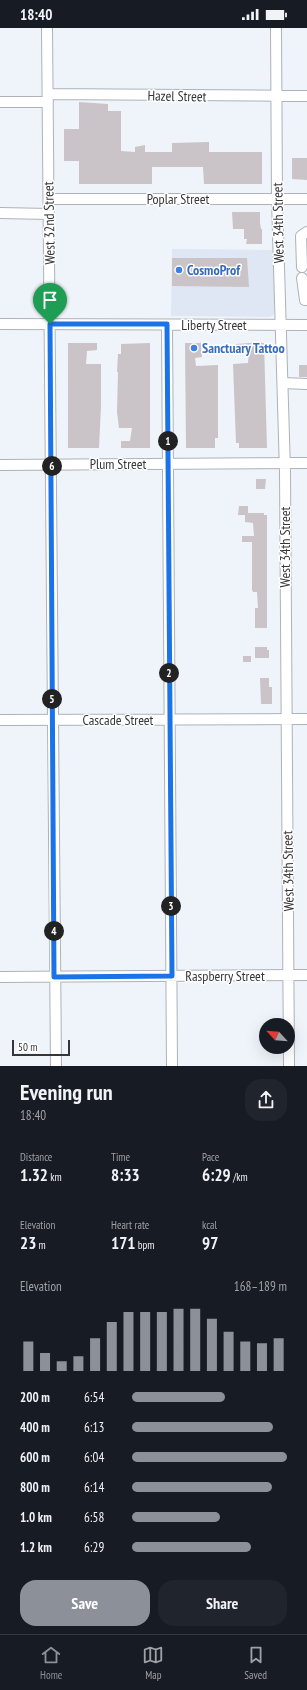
<!DOCTYPE html>
<meta charset="utf-8">
<style>
body{margin:0;font-family:"PT Sans Narrow",sans-serif;background:#20242c;color:#f1f3f6;height:100vh;display:flex;flex-direction:column;font-size:15px;white-space:nowrap}
*{box-sizing:border-box;margin:0}
p{font-size:13px;color:#9ea1a6}
.icon{flex:none;width:22px;height:22px;fill:none;stroke:currentColor;stroke-width:2;stroke-linecap:round;stroke-linejoin:round}
.map{position:relative;height:1038px;overflow:hidden}
.panel{display:flex;flex-direction:column;background:#171b24;flex:1}
.panel>*{flex:none}
.needle{width:26px;rotate:296deg}
.tools{position:absolute;left:259px;top:990px;display:grid;gap:8px}
.tools a{display:grid;place-items:center;width:36px;height:36px;border-radius:50%;background:#171b24;box-shadow:0 4px 16px #0002;font-size:20px}
.scale{position:absolute;left:12px;bottom:10px;width:58px;box-sizing:border-box;padding-left:4px;border:2px solid #353639;border-top:0;font-size:11px;line-height:14px;white-space:nowrap;color:#353639;-webkit-text-stroke:3px #fff;paint-order:stroke}
.pin{position:absolute;display:grid;place-items:center;width:34px;height:34px;color:#fff;margin:-41px -17px;border-radius:50% 50% 50% 0;rotate:-45deg;box-shadow:0 0 4px #0007}
.pin .icon{rotate:45deg}
.km{position:absolute;width:20px;height:20px;margin:-10px;border-radius:50%;background:#222;color:#fff;font-size:11px;line-height:20px;text-align:center}
.round{display:grid;place-items:center;flex:none;width:42px;height:42px;border-radius:16px;background:#20242c}
.summary{display:flex;align-items:center;justify-content:space-between;height:68px;padding:0 20px}
h1{font-size:22px;font-weight:700;line-height:30px}
.metrics{display:grid;grid-template-columns:repeat(3,1fr);gap:6px;height:68px;padding:4px 20px}
.metrics div{display:grid;align-content:center}
.metrics b{font-size:17px;font-weight:700}
.metrics small{font-size:11px;font-weight:400}
.metrics p{font-size:11px}
.chart{height:112px;padding:8px 20px}
.chart p{display:flex;justify-content:space-between}
.chart svg{width:100%;height:72px;margin-top:4px;stroke:#8c9099;stroke-width:6}
.cta{display:flex;gap:8px;margin-top:auto;padding:8px 20px}
.cta a{flex:1;height:46px;border-radius:16px;background:#8c9099;color:#fff;font-size:16px;font-weight:700;line-height:46px;text-align:center}
.cta a+a{background:#20242c;color:#f1f3f6}
ul{padding:0 20px;list-style:none;font-size:13px}
li{display:grid;grid-template-columns:64px 48px 1fr;align-items:center;height:30px}
li i{height:10px;border-radius:5px;background:#8c9099}
.status{display:flex;justify-content:space-between;align-items:center;height:28px;padding:0 20px;background:#171b24;direction:ltr}
.status svg{height:11px;fill:currentColor}
.tab-bar{display:flex;justify-content:space-around;align-items:center;height:56px;border-top:1px solid #363941;background:#171b24;font-size:11px;color:#9ea1a6}
.tab-bar a{display:grid;justify-items:center;gap:2px}
.tab-bar .selected{color:#8c9099}
.map>svg:first-child{display:block}
.built{fill:#dee7f3}
.building{fill:#cac3c8}
.lines{fill:none;stroke-linecap:round;stroke-linejoin:round}
.minor-casing{stroke:#aeb2b8;stroke-width:12}
.minor{stroke:#fff;stroke-width:10}
.route-casing{stroke:#fff;stroke-width:8}
.route{stroke:#1a73e8;stroke-width:5}
.shop-dot{fill:#3f7fe0;stroke:#fff;stroke-width:1.5}
.labels{text-anchor:middle;dominant-baseline:central;stroke-width:3;stroke-linejoin:round;paint-order:stroke}
.street-label{font-size:14px;fill:#353639;stroke:#fff}
.shop-label{font-size:14px;font-weight:bold;fill:#366cbe;stroke:#fff;text-anchor:start}
</style>
<div class="status"><b>18:40</b><svg viewBox="0 0 49 12"><path d="M0 12V9h3v3zM5 12V6h3v6zM10 12V3h3v9zM15 12V0h3v12zM26 1h20v11H26zM47 4h2v5h-2z"/></svg></div>
<div class="map">
<svg width="307" height="1038" viewBox="0 0 307 1038">
<rect width="100%" height="100%" fill="#eff4fa"/>
<path class="built" d="M172,221l102,1v65l-5,2 -98,-1z"/>
<path class="building" d="M79,74l29,2v7h13v40l14,1v-5l10,-2v7h27v-9l37,-1v10h53v32h-58l-1,-17h-51v17h-73v-23h-15v-32h15z
M292,130h15v22l-15,-1z
M232,184h28v11l1,6h1v15h-16l1,-5h-3v-10h-11z
M172,230h75l2,29 -77,-1z
M68,315h29v7l-10,1 -1,13h15v42l-2,42h-31z
M150,315v105h-29v-7h9l2,-13h-13l-2,-16 1,-40h-1l1,-18h3v-10z
M185,315h16l1,14 -7,1 1,8 22,-1v73h-3v10h-29z
M249,315h15l3,105h-28v-5h-3l-3,-79 15,-1 1,-12h-13v-7z
M299,337h8v12h-8z
M256,451h10l-1,10h-9z
M239,478h9v7h16v2h3v113h-12v-20h3l-1,-16h-4l-1,-2v-48h-10v-6h12l-1,-13 -8,-1v-7h-7z
M255,619h12v3h2v8h-14z
M243,628h8v6h-8z
M260,650h9v9h3v17h-11z"/>
<g class="lines">
<g class="minor-casing">
<path id="minor" d="M47,0l9,1038
M276,0l1,171 8,273 4,594
M48,66l259,2
M0,74h48
M49,171h258
M0,185l49,1
M302,239l-1,-31 6,-4
M302,250l3,22h2
M0,296l307,1
M167,297l5,741
M283,355l24,1
M0,437l307,-2
M0,692l307,-1
M0,949l307,-2"/>
</g>
<use href="#minor" class="minor"/>
</g>
<g class="lines">
<g class="route-casing">
<path id="route" d="M50,296h117l5,652 -118,1z"/>
</g>
<use href="#route" class="route"/>
</g>
<g class="shop-dot">
<circle cx="179" cy="242" r="4"/>
<circle cx="194" cy="320" r="4"/>
</g>
<g class="labels">
<g class="street-label">
<text transform="translate(177 68) rotate(1)">Hazel Street</text>
<text x="178" y="171">Poplar Street</text>
<text transform="translate(49 195) rotate(-91)">West 32nd Street</text>
<text transform="translate(278 195) rotate(-91)">West 34th Street</text>
<text x="214" y="297">Liberty Street</text>
<text x="118" y="436">Plum Street</text>
<text transform="translate(285 519) rotate(-90)">West 34th Street</text>
<text x="118" y="692">Cascade Street</text>
<text transform="translate(288 843) rotate(-91)">West 34th Street</text>
<text x="225" y="948">Raspberry Street</text>
</g>
<g class="shop-label">
<text x="187" y="242">CosmoProf</text>
<text x="202" y="320">Sanctuary Tattoo</text>
</g>
</g>
</svg>
<div class="tools">
<a><svg class="needle" viewBox="-14 -14 28 28"><path d="M0-13l5 13h-10z" fill="#e53935"/><path d="M0 13l5-13h-10z" fill="#9ea1a6"/></svg></a>
</div>
<div class="scale">50 m</div>
<div class="pin" style="left:50px;top:296px;background:#1e9e55"><svg class="icon" aria-label="arrive" viewBox="0 0 24 24"><path d="M6 21V4h12l-3 4 3 4H6"/></svg></div>
<b class="km" style="left:168px;top:413px">1</b>
<b class="km" style="left:169px;top:645px">2</b>
<b class="km" style="left:171px;top:878px">3</b>
<b class="km" style="left:54px;top:903px">4</b>
<b class="km" style="left:52px;top:671px">5</b>
<b class="km" style="left:52px;top:438px">6</b>
</div>
<section class="panel">
<div class="summary"><div><h1>Evening run</h1><p>18:40</p></div><a class="round"><svg class="icon" aria-label="share" viewBox="0 0 24 24"><path d="M12 15V3M7 8l5-5 5 5M5 13v7h14v-7"/></svg></a></div>
<div class="metrics">
<div><p>Distance</p><b>1.32<small> km</small></b></div>
<div><p>Time</p><b>8:33</b></div>
<div><p>Pace</p><b>6:29<small> /km</small></b></div>
</div>
<div class="metrics">
<div><p>Elevation</p><b>23<small> m</small></b></div>
<div><p>Heart rate</p><b>171<small> bpm</small></b></div>
<div><p>kcal</p><b>97</b></div>
</div>
<div class="chart"><p><span>Elevation</span>168–189 m</p>
<svg viewBox="0 0 160 44" preserveAspectRatio="none"><path d="M5 44V26M15 44V33M25 44V38M35 44V35M45 44V24M55 44V14M65 44V8M75 44V8M85 44V8M95 44V6M105 44V6M115 44V12M125 44V20M135 44V26M145 44V27M155 44V24"/></svg>
</div>
<ul>
<li><b>200 m</b>6:54<i style="width:60%"></i></li>
<li><b>400 m</b>6:13<i style="width:91%"></i></li>
<li><b>600 m</b>6:04<i style="width:100%"></i></li>
<li><b>800 m</b>6:14<i style="width:90%"></i></li>
<li><b>1.0 km</b>6:58<i style="width:57%"></i></li>
<li><b>1.2 km</b>6:29<i style="width:77%"></i></li>
</ul>
<div class="cta"><a>Save</a><a>Share</a></div>
</section>
<nav class="tab-bar">
<a class="selected"><svg class="icon" aria-label="home" viewBox="0 0 24 24"><path d="M3 11l9-7 9 7M6 9v11h12V9"/></svg>Home</a>
<a><svg class="icon" aria-label="map" viewBox="0 0 24 24"><path d="M3 6l6-2 6 2 6-2v14l-6 2-6-2-6 2zM9 4v14M15 6v14"/></svg>Map</a>
<a><svg class="icon" aria-label="saved" viewBox="0 0 24 24"><path d="M7 4h10v16l-5-4-5 4z"/></svg>Saved</a>
</nav>
